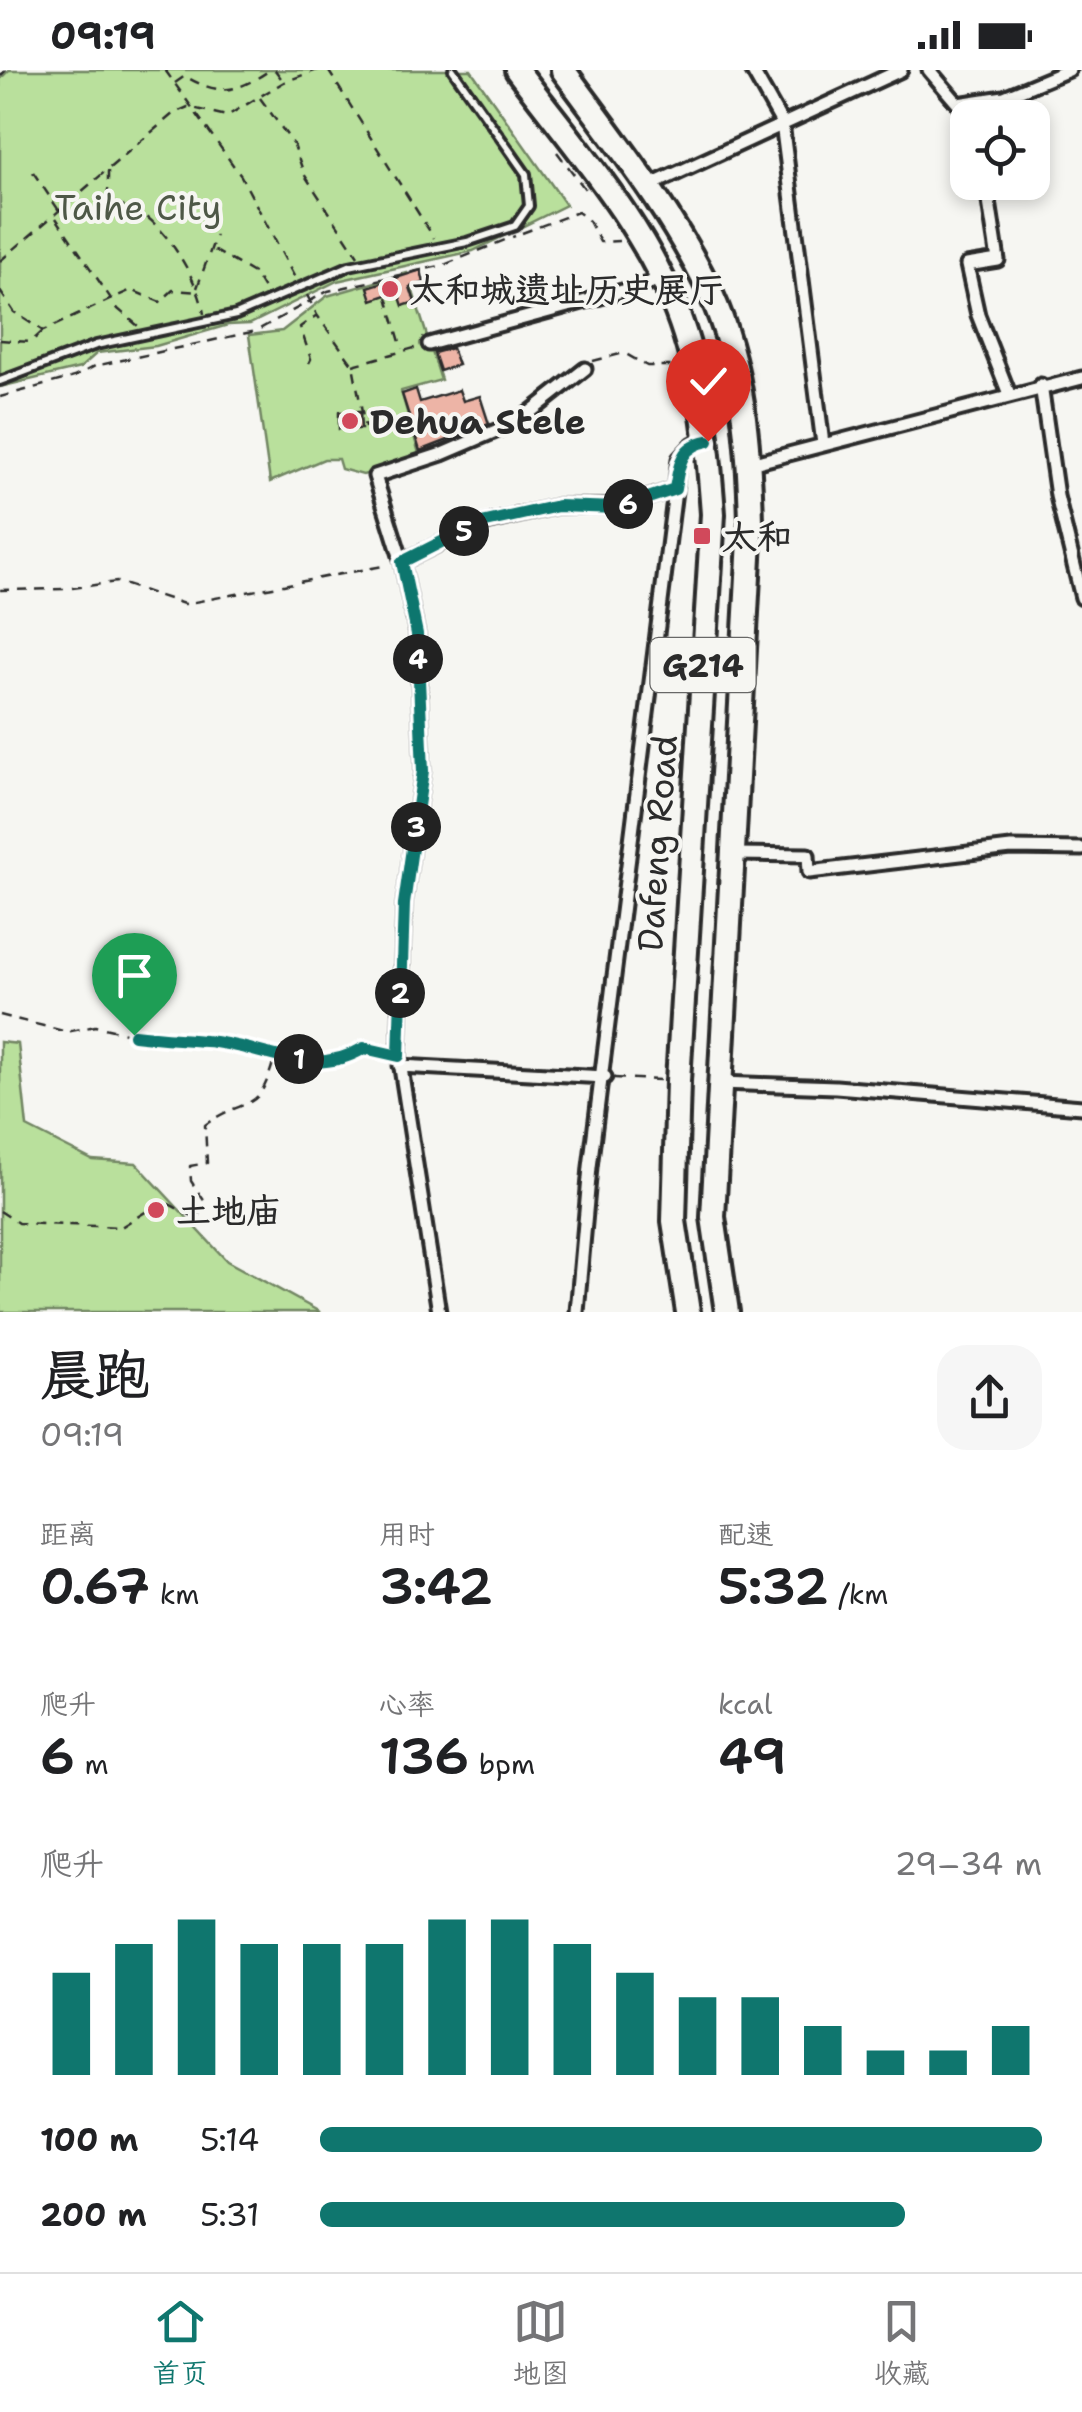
<!DOCTYPE html>
<html lang="zh">
<meta charset="utf-8">
<style>
body{margin:0;font-family:"Shantell Sans","LXGW WenKai TC",sans-serif;background:#f6f6f6;color:#202124;height:100vh;display:flex;flex-direction:column;font-size:38px;white-space:nowrap}
*{box-sizing:border-box;margin:0}
p{font-size:32px;color:#757577}
.icon{flex:none;width:55px;height:55px;fill:none;stroke:currentColor;stroke-width:2;stroke-linecap:round;stroke-linejoin:round}
.map{position:relative;height:1242px;overflow:hidden}
.panel{display:flex;flex-direction:column;background:#fff;flex:1}
.panel>*{flex:none}
.controls{position:absolute;left:950px;top:30px;display:grid;gap:20px}
.controls a{display:grid;place-items:center;width:100px;height:100px;border-radius:20px;background:#fff;box-shadow:0 5px 15px #0003;font-size:50px}
.pin{position:absolute;display:grid;place-items:center;width:85px;height:85px;color:#fff;margin:-102px -42px;border-radius:50% 50% 50% 0;rotate:-45deg;box-shadow:0 0 10px #0007}
.pin .icon{rotate:45deg}
.km{position:absolute;width:50px;height:50px;margin:-25px;border-radius:50%;background:#222;color:#fff;font-size:28px;line-height:50px;text-align:center}
.round{display:grid;place-items:center;flex:none;width:105px;height:105px;border-radius:30px;background:#f6f6f6}
.summary{display:flex;align-items:center;justify-content:space-between;height:170px;padding:0 40px}
h1{font-size:55px;font-weight:600;line-height:75px}
.stats{display:grid;grid-template-columns:repeat(3,1fr);gap:15px;height:170px;padding:10px 40px}
.stats div{display:grid;align-content:center}
.stats b{font-size:50px;font-weight:600}
.stats small{font-size:28px;font-weight:400}
.stats p{font-size:28px}
.chart{height:280px;padding:20px 40px}
.chart p{display:flex;justify-content:space-between}
.chart svg{width:100%;height:180px;margin-top:10px;stroke:#0f766e;stroke-width:6}
ul{padding:0 40px;list-style:none;font-size:32px}
li{display:grid;grid-template-columns:160px 120px 1fr;align-items:center;height:75px}
li i{height:25px;border-radius:12px;background:#0f766e}
.status{display:flex;justify-content:space-between;align-items:center;height:70px;padding:0 50px;background:#fff;direction:ltr}
.status svg{height:28px;fill:currentColor}
.tabs{display:flex;justify-content:space-around;align-items:center;height:140px;border-top:2px solid #e0e0e0;background:#fff;font-size:28px;color:#757577}
.tabs a{display:grid;justify-items:center;gap:5px}
.tabs .current{color:#0f766e}
.map>svg:first-child{display:block}
.green{fill:#b9e09c;stroke:#728664;stroke-width:2.5}
.building{fill:#edb4a6;stroke:#2b2b2b;stroke-width:2.5}
.lines{fill:none;stroke-linecap:round;stroke-linejoin:round}
.lane-casing{stroke:#2b2b2b;stroke-width:14}
.street-casing{stroke:#2b2b2b;stroke-width:19}
.highway-casing{stroke:#2b2b2b;stroke-width:30}
.path{stroke:#2b2b2b;stroke-width:2.5;stroke-dasharray:10 8;stroke-linecap:butt}
.lane{stroke:#f6f6f2;stroke-width:6}
.street{stroke:#f6f6f2;stroke-width:11}
.highway{stroke:#f6f6f2;stroke-width:22}
.route-casing{stroke:#fff;stroke-width:20}
.route{stroke:#0f766e;stroke-width:12}
.poi-dot{fill:#d1495b;stroke:#f6f6f2;stroke-width:4}
.labels{text-anchor:middle;dominant-baseline:central;stroke-width:8;stroke-linejoin:round;paint-order:stroke}
.shield{fill:#f6f6f2;stroke:#686867;stroke-width:2.5}
.shield-label{font-size:32px;font-weight:bold;fill:#2b2b2b}
.park-label{font-size:35px;fill:#4e5847;stroke:#f6f6f2}
.poi-label{font-size:35px;font-weight:bold;fill:#2b2b2b;stroke:#f6f6f2;text-anchor:start}
.street-label{font-size:35px;fill:#2b2b2b;stroke:#f6f6f2}
</style>
<div class="status"><b>09:19</b><svg viewBox="0 0 49 12"><path d="M0 12V9h3v3zM5 12V6h3v6zM10 12V3h3v9zM15 12V0h3v12zM26 1h20v11H26zM47 4h2v5h-2z"/></svg></div>
<div class="map">
<svg width="1082" height="1242" viewBox="0 0 1082 1242">
<rect width="100%" height="100%" fill="#f6f6f2"/>
<filter id="ink" filterUnits="userSpaceOnUse"><feTurbulence type="fractalNoise" baseFrequency=".01" numOctaves="2"/><feDisplacementMap in="SourceGraphic" scale="20" xChannelSelector="R" yChannelSelector="G"/><feConvolveMatrix kernelMatrix="1 2 1 2 8 2 1 2 1" color-interpolation-filters="sRGB"/></filter>
<g filter="url(#ink)">
<path class="green" d="M9,0h462l95,135 -93,46 -136,30 -87,43 -22,1 -72,21 -59,7 -17,15 -80,19v-308z
M407,203l34,107 -40,11 19,66 -57,18 -22,-6 -3,-10h-14l-54,23 -21,-147 33,-4 45,-35z
M0,972l18,2 9,83 65,33 44,3 91,98 93,51h-320z"/>
<path class="building" d="M421,200l3,13 -14,4 5,15 -12,4 -5,-15 -26,9 -4,-13z
M452,278l6,17 -18,6 -6,-18z
M416,319l4,13 39,-12 4,11 17,-5 9,28 -69,27 -18,-57z
M339,342h21l1,17h-22z"/>
<g class="lines">
<g class="lane-casing">
<path id="lane" d="M0,311l96,-36 140,-30 113,-49 118,-24 48,-16 14,-20 -3,-32 -73,-104"/>
</g>
<g class="street-casing">
<path id="street" d="M752,0l30,53 41,321
M929,0l29,34 46,-7 65,-27
M958,34l10,16
M986,112l12,78 -31,5 11,50 31,79
M649,116l252,-116
M429,274l219,-60 11,-7
M1041,315l16,111 25,102
M750,394l332,-86
M402,492l75,-37 81,-19 61,1 56,-18
M734,784l74,1 1,17 202,-24 71,1
M400,996l205,11
M720,1013l116,4 246,20
M439,1242l-40,-257 5,-151 19,-133 -6,-137 -15,-72 -27,-86 67,-22 77,-33 66,-52
M577,1242l13,-145 89,-708 14,-15 15,-3"/>
</g>
<g class="highway-casing">
<path id="highway" d="M517,0c57,76 126,153 160,242 25,65 31,133 36,202l-35,567 -4,140 14,91
M563,0c53,72 110,143 148,224 32,70 38,151 40,227l-38,696 14,95"/>
</g>
<path class="path" d="M165,0l76,106 55,104
M275,0l8,11
M328,0l106,168
M0,6l6,-6
M175,13l10,-7c35,21 52,16 85,-6
M260,28l34,47 10,29 54,82
M557,82l28,37
M108,101v28c11,7 25,8 36,16 26,18 55,68 60,99
M33,102l27,40
M56,148l62,91 20,17
M522,163l56,-21 11,9 11,21 19,-1
M214,180l41,24 10,17
M0,191l174,-148 14,-6 39,9 57,-34 33,-12
M197,218l19,-53
M0,221l14,21 29,19 88,-41 29,12 13,-12 25,2
M307,225l10,20
M387,227l15,52
M0,270l31,2 11,-10
M593,291l31,-8 23,13h27
M309,293l2,-4 -11,-32 17,-12 36,50 12,63
M353,295l65,-18
M0,327l74,-20 21,-11 161,-35 72,-40 116,-26 71,-29
M0,520l65,-1 52,-7 67,22 204,-39
M0,945l67,17 28,-6 39,9 73,6 67,18 67,3 23,-15 22,4
M614,1008l47,2
M0,1141l18,12 103,4 42,-26 35,18 7,-17 -14,-21 -1,-15 17,-3 -2,-38c42,-31 53,-7 69,-66"/>
<use href="#lane" class="lane"/>
<use href="#street" class="street"/>
<use href="#highway" class="highway"/>
</g>
</g>
<g class="lines" filter="url(#ink)">
<g class="route-casing">
<path id="route" d="M134,965c24,3 47,4 71,6 55,3 104,40 159,7l35,8 5,-152 19,-133 -6,-137 -15,-72 75,-38 81,-18 60,2 57,-19c4,-24 5,-43 33,-48"/>
</g>
<use href="#route" class="route"/>
</g>
<g class="poi-dot">
<circle cx="390" cy="219" r="10"/>
<circle cx="350" cy="351" r="10"/>
<rect x="692" y="456" width="20" height="20" rx="5"/>
<circle cx="156" cy="1140" r="10"/>
</g>
<g class="labels">
<rect class="shield" x="650.5" y="568" width="105" height="54" rx="8"/>
<g class="shield-label">
<text x="703" y="595">G214</text>
</g>
<g class="park-label">
<text x="138" y="137">Taihe City</text>
</g>
<g class="poi-label">
<text x="410" y="219">太和城遗址历史展厅</text>
<text x="370" y="351">Dehua Stele</text>
<text x="722" y="466">太和</text>
<text x="176" y="1140">土地庙</text>
</g>
<g class="street-label">
<text transform="translate(657 773) rotate(-86)">Dafeng Road</text>
</g>
</g>
</svg>
<div class="controls">
<a><svg class="icon" aria-label="locate" viewBox="0 0 24 24"><circle cx="12" cy="12" r="6"/><path d="M12 2v4M12 18v4M2 12h4M18 12h4"/></svg></a>
</div>
<div class="pin" style="left:134px;top:965px;background:#1e9e55"><svg class="icon" aria-label="arrive" viewBox="0 0 24 24"><path d="M6 21V4h12l-3 4 3 4H6"/></svg></div>
<div class="pin" style="left:708px;top:371px;background:#d93025"><svg class="icon" aria-label="check" viewBox="0 0 24 24"><path d="M5 12l5 5 9-10"/></svg></div>
<b class="km" style="left:299px;top:989px">1</b>
<b class="km" style="left:400px;top:923px">2</b>
<b class="km" style="left:416px;top:757px">3</b>
<b class="km" style="left:418px;top:589px">4</b>
<b class="km" style="left:464px;top:461px">5</b>
<b class="km" style="left:628px;top:434px">6</b>
</div>
<section class="panel">
<div class="summary"><div><h1>晨跑</h1><p>09:19</p></div><a class="round"><svg class="icon" aria-label="share" viewBox="0 0 24 24"><path d="M12 15V3M7 8l5-5 5 5M5 13v7h14v-7"/></svg></a></div>
<div class="stats">
<div><p>距离</p><b>0.67<small> km</small></b></div>
<div><p>用时</p><b>3:42</b></div>
<div><p>配速</p><b>5:32<small> /km</small></b></div>
</div>
<div class="stats">
<div><p>爬升</p><b>6<small> m</small></b></div>
<div><p>心率</p><b>136<small> bpm</small></b></div>
<div><p>kcal</p><b>49</b></div>
</div>
<div class="chart"><p><span>爬升</span>29–34 m</p>
<svg viewBox="0 0 160 44" preserveAspectRatio="none"><path d="M5 44V19M15 44V12M25 44V6M35 44V12M45 44V12M55 44V12M65 44V6M75 44V6M85 44V12M95 44V19M105 44V25M115 44V25M125 44V32M135 44V38M145 44V38M155 44V32"/></svg>
</div>
<ul>
<li><b>100 m</b>5:14<i style="width:100%"></i></li>
<li><b>200 m</b>5:31<i style="width:81%"></i></li>
</ul>
</section>
<nav class="tabs">
<a class="current"><svg class="icon" aria-label="home" viewBox="0 0 24 24"><path d="M3 11l9-7 9 7M6 9v11h12V9"/></svg>首页</a>
<a><svg class="icon" aria-label="map" viewBox="0 0 24 24"><path d="M3 6l6-2 6 2 6-2v14l-6 2-6-2-6 2zM9 4v14M15 6v14"/></svg>地图</a>
<a><svg class="icon" aria-label="saved" viewBox="0 0 24 24"><path d="M7 4h10v16l-5-4-5 4z"/></svg>收藏</a>
</nav>
